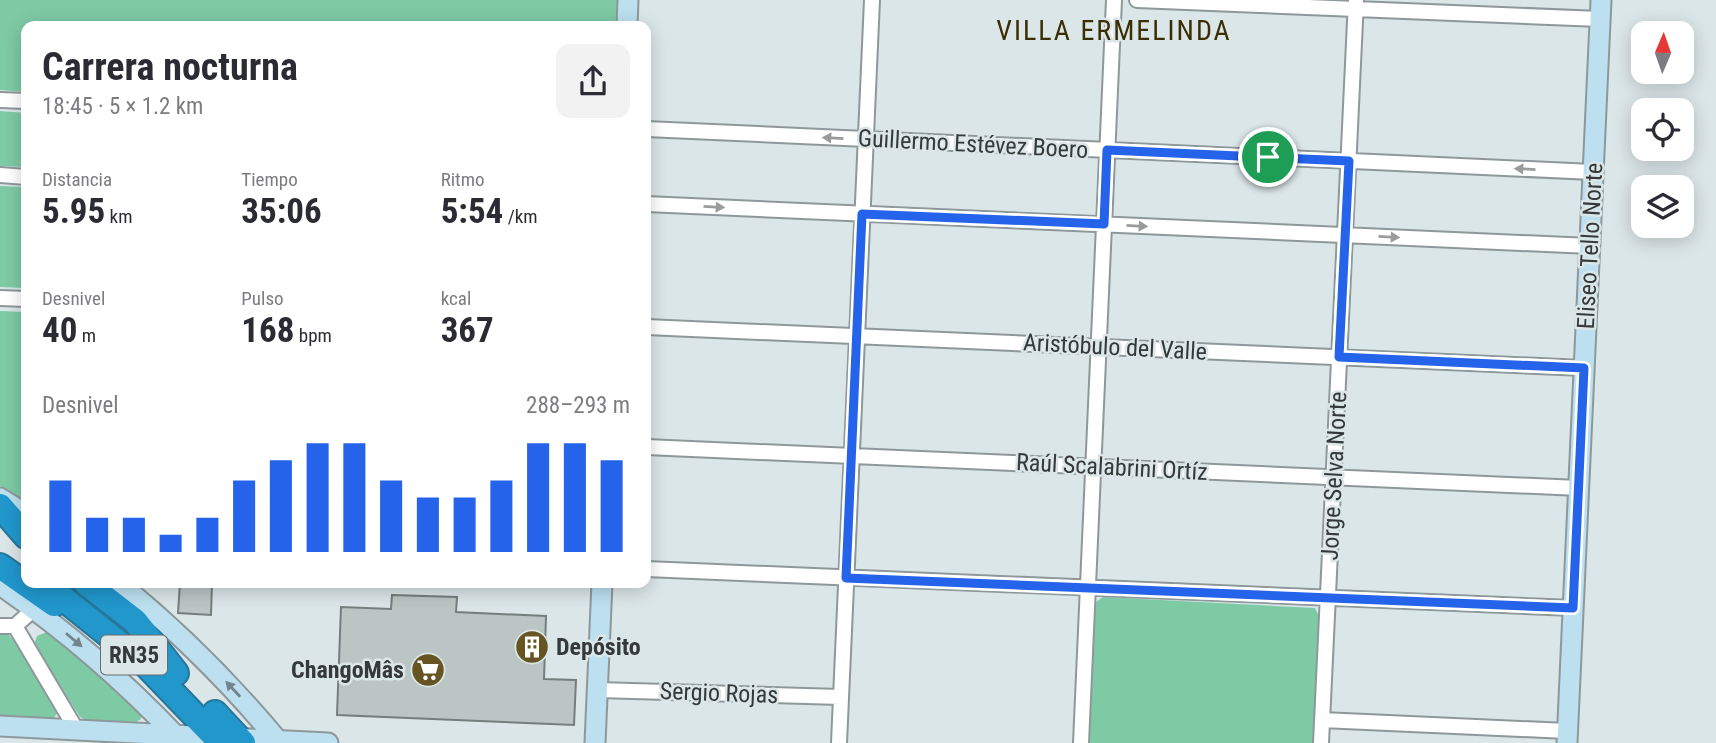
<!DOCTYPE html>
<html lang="es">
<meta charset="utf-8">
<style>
body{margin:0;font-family:"Roboto Condensed",sans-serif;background:#f2f2f3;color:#2b2b33;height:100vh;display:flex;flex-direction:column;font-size:26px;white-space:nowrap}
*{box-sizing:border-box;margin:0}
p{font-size:23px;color:#7c7c81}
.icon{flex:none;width:38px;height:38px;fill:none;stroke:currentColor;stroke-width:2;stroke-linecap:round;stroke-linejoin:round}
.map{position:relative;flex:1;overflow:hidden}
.panel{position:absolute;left:21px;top:21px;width:630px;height:567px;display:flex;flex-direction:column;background:#fff;border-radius:14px;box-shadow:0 4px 18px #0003}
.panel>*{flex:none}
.needle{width:46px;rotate:2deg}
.tools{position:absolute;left:1631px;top:21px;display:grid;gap:14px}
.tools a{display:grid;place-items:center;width:63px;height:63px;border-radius:14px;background:#fff;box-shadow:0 4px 18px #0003;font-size:35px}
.pin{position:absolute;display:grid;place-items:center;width:60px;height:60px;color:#fff;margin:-30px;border:4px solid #fff;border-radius:50%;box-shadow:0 2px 7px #0007}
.round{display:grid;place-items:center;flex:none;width:74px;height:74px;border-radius:14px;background:#f2f2f3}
.head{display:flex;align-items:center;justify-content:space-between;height:119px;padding:0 21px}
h1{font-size:38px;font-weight:700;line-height:52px}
.stats{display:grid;grid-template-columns:repeat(3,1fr);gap:10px;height:119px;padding:7px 21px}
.stats div{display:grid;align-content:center}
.stats b{font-size:35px;font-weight:700}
.stats small{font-size:19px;font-weight:400}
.stats p{font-size:19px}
.chart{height:196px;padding:14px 21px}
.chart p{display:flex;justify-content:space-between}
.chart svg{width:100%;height:126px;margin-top:7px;stroke:#2563eb;stroke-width:6}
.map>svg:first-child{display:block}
.green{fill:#7ecaa5}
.building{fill:#bbc6c4;stroke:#747e7d;stroke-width:2}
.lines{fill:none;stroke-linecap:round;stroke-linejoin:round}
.street-casing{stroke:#8e989a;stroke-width:18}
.secondary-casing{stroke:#8e989a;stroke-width:23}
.highway-casing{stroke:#287699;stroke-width:28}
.street{stroke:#fff;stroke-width:14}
.secondary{stroke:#bce0f0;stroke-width:19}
.highway{stroke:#2197cc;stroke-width:24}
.oneway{fill:#9a9c9c}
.oneway2{fill:#72848c}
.route-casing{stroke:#fff;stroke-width:14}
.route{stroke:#2563eb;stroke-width:9}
.labels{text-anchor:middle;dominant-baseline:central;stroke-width:5;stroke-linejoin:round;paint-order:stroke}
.shield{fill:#dbe6e8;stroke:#676d6e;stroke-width:2}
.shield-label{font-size:23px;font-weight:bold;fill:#35393a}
.street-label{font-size:24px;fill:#35393a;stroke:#dbe6e8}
.poi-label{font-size:24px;font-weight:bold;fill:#35393a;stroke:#dbe6e8;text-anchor:start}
.quarter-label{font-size:28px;letter-spacing:2px;fill:#3b2e03;stroke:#dbe6e8}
</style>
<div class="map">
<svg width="1716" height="743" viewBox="0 0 1716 743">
<rect width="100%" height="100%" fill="#dbe6e8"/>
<path class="green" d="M0,0h617l-1,26h-590v66l-26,-2z
M0,111l26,2v54l-26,-1z
M0,186l26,1v101l-26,-1z
M0,311l26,1v190l-26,-16z
M1103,597l212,11 4,8 -6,127h-226l6,-139z
M0,632l8,2 6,7 42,68 1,4 -3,5 -54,-1z
M47,632l19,12 76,69 -1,6 -5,3 -50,-2 -6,-3 -43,-68 -2,-7 2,-6z"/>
<path class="building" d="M180,583h32l-1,32 -33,-2z
M392,595l65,2 -1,15 90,4 -2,63 32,1 -2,45 -237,-10 4,-108 50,2z"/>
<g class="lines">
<g class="street-casing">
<path id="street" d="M1137,0l463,19
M0,100l26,1
M646,129l947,43
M0,175l26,2
M646,204l944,42
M0,298l26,1
M646,327l938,41
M646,447l933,41
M646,569l927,39
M0,626h15l19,-17
M15,626l61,103
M597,690l244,7
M1322,720l245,11
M839,743l33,-743
M1081,743l33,-743
M1321,743l35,-743"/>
</g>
<g class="secondary-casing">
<path id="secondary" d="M627,26l1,-26
M0,498l26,16
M119,583c59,48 112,101 161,160
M0,585c64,44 123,95 177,152
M0,726l328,17
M595,743l7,-160
M1567,743l34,-743"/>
</g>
<g class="highway-casing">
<path id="highway" d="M0,506l26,30
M0,566l54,38
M44,583l101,81 76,79
M86,583l49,38 41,52
M215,713l28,30"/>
</g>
<use href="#street" class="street"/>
<use href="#secondary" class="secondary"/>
<use href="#highway" class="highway"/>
</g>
<defs><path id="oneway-solid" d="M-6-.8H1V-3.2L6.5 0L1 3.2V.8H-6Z" transform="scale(1.75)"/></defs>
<g class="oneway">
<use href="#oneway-solid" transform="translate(833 138) rotate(-177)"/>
<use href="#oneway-solid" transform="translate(1525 169) rotate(-177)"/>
<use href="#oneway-solid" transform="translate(714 207) rotate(3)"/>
<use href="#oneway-solid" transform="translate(1137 226) rotate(3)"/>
<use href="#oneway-solid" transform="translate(1389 237) rotate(3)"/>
</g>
<g class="oneway2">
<use href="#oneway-solid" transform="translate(74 640) rotate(40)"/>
<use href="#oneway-solid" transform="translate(233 689) rotate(-133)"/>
</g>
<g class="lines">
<g class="route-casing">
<path id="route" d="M1107,150l242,11 -10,196 245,11 -11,240 -727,-30 16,-364 242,10z"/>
</g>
<use href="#route" class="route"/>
</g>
<defs>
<g id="building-disc" transform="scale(1.75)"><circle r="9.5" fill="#665523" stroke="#dbe6e8"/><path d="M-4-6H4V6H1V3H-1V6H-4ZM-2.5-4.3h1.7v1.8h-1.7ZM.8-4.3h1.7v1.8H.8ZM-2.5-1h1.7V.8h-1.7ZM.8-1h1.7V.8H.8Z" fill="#fff"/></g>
<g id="supermarket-disc" transform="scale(1.75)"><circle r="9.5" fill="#665523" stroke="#dbe6e8"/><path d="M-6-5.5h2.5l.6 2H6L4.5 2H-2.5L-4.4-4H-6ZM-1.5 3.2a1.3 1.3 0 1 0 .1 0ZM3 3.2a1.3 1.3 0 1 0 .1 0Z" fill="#fff"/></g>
</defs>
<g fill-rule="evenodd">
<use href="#building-disc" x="532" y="647"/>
<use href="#supermarket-disc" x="428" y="670"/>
</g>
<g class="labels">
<rect class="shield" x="101" y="635.5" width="66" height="39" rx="5"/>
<g class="shield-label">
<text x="134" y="655">RN35</text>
</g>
<g class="street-label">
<text transform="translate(973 144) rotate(3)">Guillermo Estévez Boero</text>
<text transform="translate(1590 246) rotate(-87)">Eliseo Tello Norte</text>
<text transform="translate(1115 347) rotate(3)">Aristóbulo del Valle</text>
<text transform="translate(1112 467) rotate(3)">Raúl Scalabrini Ortíz</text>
<text transform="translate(1334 476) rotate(-87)">Jorge Selva Norte</text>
<text transform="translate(719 693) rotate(2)">Sergio Rojas</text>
</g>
<g class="poi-label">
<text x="556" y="647">Depósito</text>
<text x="404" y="670" text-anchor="end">ChangoMâs</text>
</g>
<g class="quarter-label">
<text x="1114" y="30">VILLA ERMELINDA</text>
</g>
</g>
</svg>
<div class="tools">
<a><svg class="needle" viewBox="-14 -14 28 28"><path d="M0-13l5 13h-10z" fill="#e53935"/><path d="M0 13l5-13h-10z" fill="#7c7c81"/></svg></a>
<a><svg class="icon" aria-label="locate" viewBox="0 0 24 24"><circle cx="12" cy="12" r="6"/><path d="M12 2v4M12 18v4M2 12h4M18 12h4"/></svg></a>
<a><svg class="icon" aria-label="layers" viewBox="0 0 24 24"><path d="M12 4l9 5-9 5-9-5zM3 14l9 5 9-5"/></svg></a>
</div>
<div class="pin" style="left:1268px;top:157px;background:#1e9e55"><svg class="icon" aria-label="arrive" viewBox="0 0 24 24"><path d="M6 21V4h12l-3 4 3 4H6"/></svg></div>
<section class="panel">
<div class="head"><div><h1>Carrera nocturna</h1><p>18:45 · 5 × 1.2 km</p></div><a class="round"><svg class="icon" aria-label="share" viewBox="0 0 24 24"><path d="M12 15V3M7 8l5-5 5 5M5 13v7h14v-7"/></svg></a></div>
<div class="stats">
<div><p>Distancia</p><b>5.95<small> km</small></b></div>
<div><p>Tiempo</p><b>35:06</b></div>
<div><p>Ritmo</p><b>5:54<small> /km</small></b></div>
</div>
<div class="stats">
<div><p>Desnivel</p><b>40<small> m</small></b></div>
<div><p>Pulso</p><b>168<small> bpm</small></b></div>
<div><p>kcal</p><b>367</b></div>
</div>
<div class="chart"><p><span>Desnivel</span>288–293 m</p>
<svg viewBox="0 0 160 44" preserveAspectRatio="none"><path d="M5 44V19M15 44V32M25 44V32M35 44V38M45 44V32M55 44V19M65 44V12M75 44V6M85 44V6M95 44V19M105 44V25M115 44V25M125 44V19M135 44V6M145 44V6M155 44V12"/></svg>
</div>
</section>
</div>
